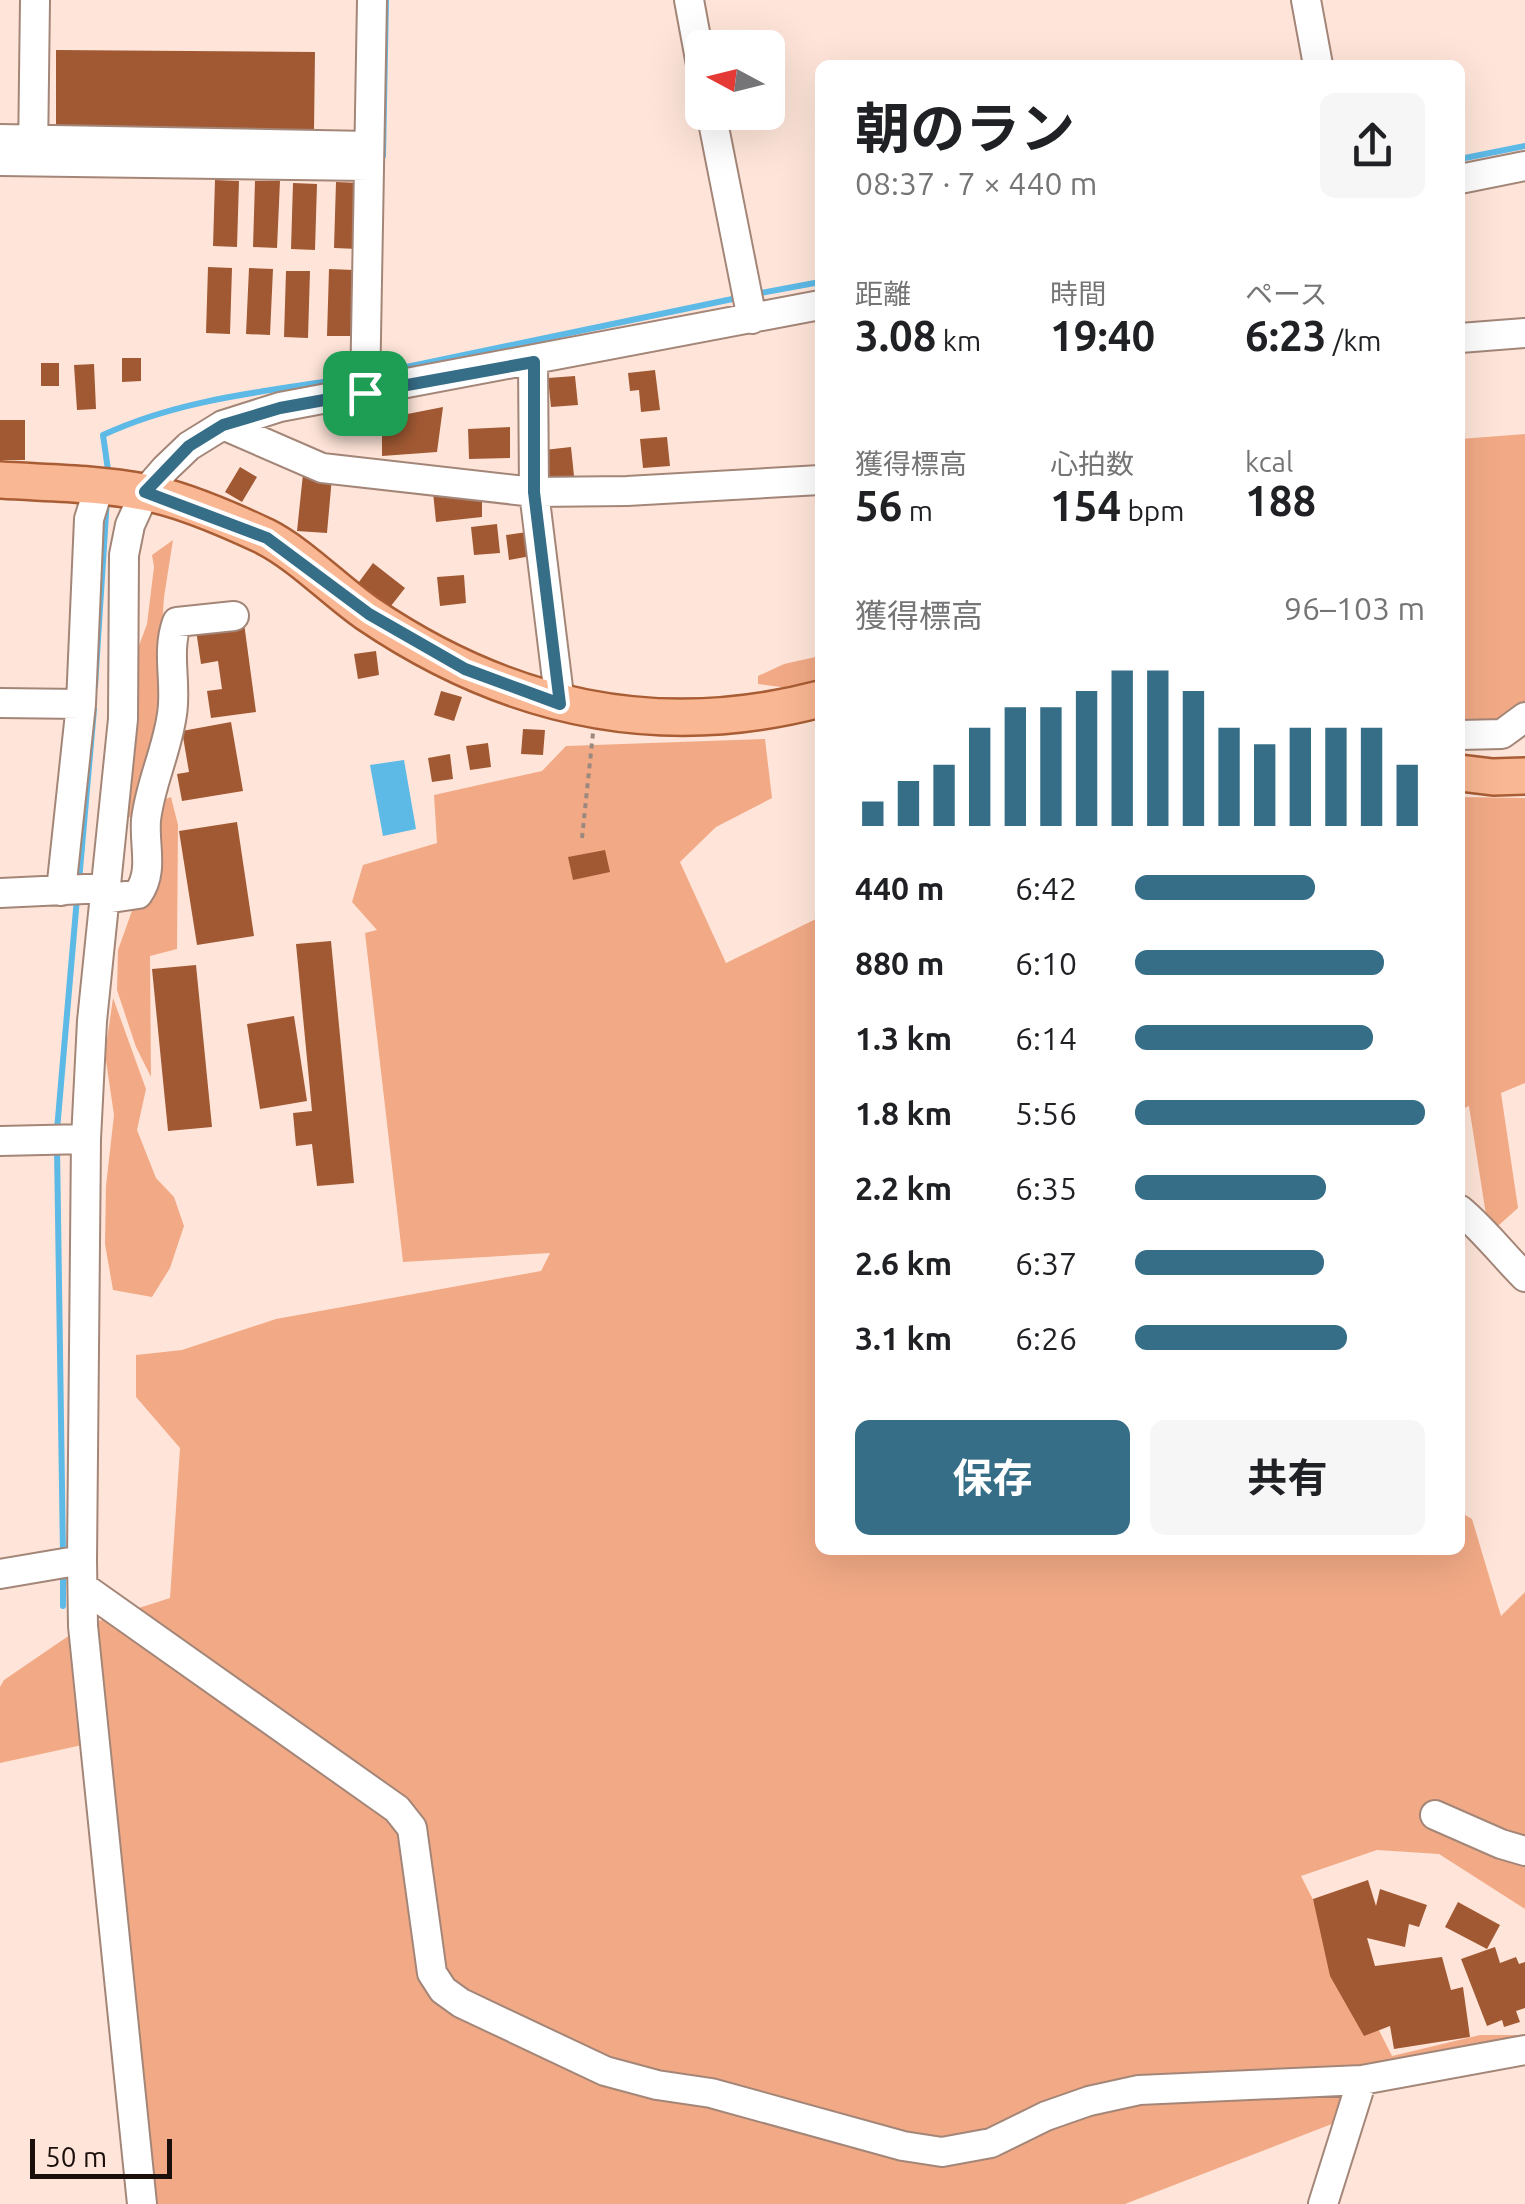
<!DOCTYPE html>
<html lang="ja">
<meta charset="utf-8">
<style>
body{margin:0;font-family:Ubuntu,"Noto Sans JP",sans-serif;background:#f6f6f6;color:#202124;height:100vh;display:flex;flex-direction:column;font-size:38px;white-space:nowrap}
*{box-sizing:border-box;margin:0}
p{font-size:32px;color:#757577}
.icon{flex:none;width:55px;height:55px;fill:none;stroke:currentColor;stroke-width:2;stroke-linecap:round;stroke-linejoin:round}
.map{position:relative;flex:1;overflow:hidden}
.side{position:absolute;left:815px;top:60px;width:650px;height:1495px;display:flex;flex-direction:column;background:#fff;border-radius:15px;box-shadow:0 10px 40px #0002}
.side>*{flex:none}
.needle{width:65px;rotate:277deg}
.tools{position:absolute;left:685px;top:30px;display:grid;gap:20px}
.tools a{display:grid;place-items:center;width:100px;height:100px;border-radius:15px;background:#fff;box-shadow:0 10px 40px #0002;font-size:50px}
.scale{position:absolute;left:30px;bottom:25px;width:142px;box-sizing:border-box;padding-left:10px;border:5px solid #1a0f0a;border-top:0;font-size:28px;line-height:35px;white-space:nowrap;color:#1a0f0a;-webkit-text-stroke:8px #ffe5d9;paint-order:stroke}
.pin{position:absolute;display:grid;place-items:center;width:85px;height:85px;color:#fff;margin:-42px;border-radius:20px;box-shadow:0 5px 15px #0006}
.round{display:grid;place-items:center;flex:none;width:105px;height:105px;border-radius:15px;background:#f6f6f6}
.headline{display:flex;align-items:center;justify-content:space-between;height:170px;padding:0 40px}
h1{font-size:55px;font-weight:700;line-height:75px}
.figures{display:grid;grid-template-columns:repeat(3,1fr);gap:15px;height:170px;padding:10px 40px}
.figures div{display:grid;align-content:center}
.figures b{font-size:42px;font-weight:700}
.figures small{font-size:28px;font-weight:400}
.figures p{font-size:28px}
.chart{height:280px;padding:20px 40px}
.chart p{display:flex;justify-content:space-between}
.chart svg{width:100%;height:180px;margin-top:10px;stroke:#366d87;stroke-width:6}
.action{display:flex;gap:20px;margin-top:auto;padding:20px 40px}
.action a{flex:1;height:115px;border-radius:15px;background:#366d87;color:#fff;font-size:40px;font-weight:700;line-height:115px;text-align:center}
.action a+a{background:#f6f6f6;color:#202124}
ul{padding:0 40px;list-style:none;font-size:32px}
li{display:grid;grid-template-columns:160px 120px 1fr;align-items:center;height:75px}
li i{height:25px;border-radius:12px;background:#366d87}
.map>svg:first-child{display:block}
.green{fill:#f2aa86}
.water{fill:#5db9e6}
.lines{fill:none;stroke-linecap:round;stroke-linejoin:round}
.stream{stroke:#5db9e6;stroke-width:6}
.building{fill:#a15933}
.minor-casing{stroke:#a38678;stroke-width:32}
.major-casing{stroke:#a95d34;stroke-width:40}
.path{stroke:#9b887f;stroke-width:4;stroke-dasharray:5 5;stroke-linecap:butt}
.minor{stroke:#fff;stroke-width:28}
.major{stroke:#fab793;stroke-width:35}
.route-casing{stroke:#fff;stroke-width:20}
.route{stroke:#366d87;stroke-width:12}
</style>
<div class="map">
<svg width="1525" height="2204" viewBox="0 0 1525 2204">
<rect width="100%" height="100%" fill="#ffe5d9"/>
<path class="green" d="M1525,434v281l-65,13v-289z
M173,540l-9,57 -3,47 3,47 -28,127 -15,-2 3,-130 23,-62 7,-57 -2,-12z
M820,656v24l-32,8 -30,-4v-8l26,-12z
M765,739l7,59 -56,29 -36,35 46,101 94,-46v633h640v-38l12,7 29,97 24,-24v317l-86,-55 -62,-4 -76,26 91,180 88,-21h45v13l-157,30 -31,44 -212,82h-984l-45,-462 -96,21v-76l4,-7 79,-54 87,-28 10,-150 -44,-51v-42l46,-5 94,-31 265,-48 9,-18 -147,9 -38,-329 12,-3 -25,-28 11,-37 74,-22 -3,-48 108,-24 24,-25z
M171,797l7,28 -1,124 -27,7 1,121 -15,-30 -19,-57 1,-40 20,-56 19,-92z
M1460,797l65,1v285l-24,10 17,115 -29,26 -20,-128 -9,4z
M113,998l33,91 -9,41 19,48 18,19 10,29 -14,42 -18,29 -39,-7 -8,-46 1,-58 8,-71 -9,-61z"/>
<path class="water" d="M404,760l12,69 -33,7 -13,-71z"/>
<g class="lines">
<path class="stream" d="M376,156h7l3,-156
M1460,159l65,-13
M755,294l65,-12
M373,374l369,-77
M109,477l-6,-42c79,-37 168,-44 252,-58
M95,686l12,-187
M79,881l15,-172
M57,1130l20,-232
M57,1147l6,408
M63,1572v34"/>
</g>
<path class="building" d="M56,50l259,2 -1,78 -258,-2z
M215,180l24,1 -2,66 -24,-1z
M255,181h25l-3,67 -24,-1z
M336,182l24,1 -2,66 -24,-1z
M293,183l24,1 -2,66 -24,-1z
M208,267l24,1 -2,66 -24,-1z
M249,268l24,1 -3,66 -24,-1z
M329,269l25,1 -3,66h-24z
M286,271h24l-2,67 -24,-1z
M122,358h19v23l-19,1z
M41,363h18v23h-18z
M94,364l2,45 -19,1 -3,-45z
M655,370l5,40 -19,2 -2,-22 -9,1 -2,-18z
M575,376l3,29 -27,2 -3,-29z
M443,407l-6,45 -55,4v-37z
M0,420h25v40h-25z
M510,427v31l-41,1 -1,-30z
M667,437l3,29 -27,2 -3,-29z
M571,447l3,29 -27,2 -3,-28z
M240,467l17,10 -15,25 -17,-10z
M303,474l29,3 -5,56 -30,-2z
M433,492l49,2v23l-46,5z
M497,524l3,29 -26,2 -3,-28z
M527,532l4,24 -22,4 -3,-25z
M373,563l32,25 -18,23 -31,-25z
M464,575l2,28 -26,3 -3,-29z
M244,623l12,89 -45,6 -4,-27 15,-2 -4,-28 -17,3 -5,-34z
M376,651l3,24 -21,4 -4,-25z
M441,691l21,6 -8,24 -20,-6z
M231,722l12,69 -61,10 -5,-27 12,-2 -7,-41z
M523,729l22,1 -2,25 -22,-1z
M488,743l3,24 -21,3 -4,-24z
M450,754l3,25 -21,3 -4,-24z
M237,822l17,114 -57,9 -18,-114z
M605,850l5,22 -37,8 -5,-23z
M331,941l23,242 -37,3 -5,-42 -16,2 -3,-33 19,-2 -16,-167z
M196,965l16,162 -44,4 -16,-162z
M294,1016l13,85 -47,8 -13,-85z
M1368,1880l8,26 4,-17 47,16 -8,22 -10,-3 -4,23 -38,-9 8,28 67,-9 9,33 12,-3 7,50 -76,12 -4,-23 -26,10 -34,-60 -17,-77z
M1458,1902l42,23 -13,24 -42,-22z
M1495,1947l5,16 16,-6 3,7 6,-2v46l-9,3 4,11 -16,5 -2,-7 -15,6 -26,-67z"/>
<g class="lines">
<g class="minor-casing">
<path id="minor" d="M689,0l13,70
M1306,0l12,65
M711,112l41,207
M0,139l369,7
M33,155l2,-155
M0,161l369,5
M1460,179l65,-13
M1460,338l65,-5
M533,362l1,130 26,212
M365,393l7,-393
M223,425l99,43 212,24 93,-1 193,-11
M0,703l81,1
M1460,735l42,-1 23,-17
M61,891l20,-187 8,-185 10,-32
M0,893l106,-5
M105,899l33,-5c16,-23 6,-47 8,-74 4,-36 21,-69 26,-106 5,-30 -6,-62 5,-92l57,-6
M0,1141l86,-2
M1460,1210c25,21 42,44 65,67
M0,1574l82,-14
M83,1587l314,222 15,19 20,145 11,17 18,13 144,68 52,14 54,8 192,53 39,6 49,-9 55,-27 43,-15 50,-11 223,-10 163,-30
M1435,1815l66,29 24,7
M142,2204l-59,-578 -1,-66 4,-421 6,-118 31,-302 1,-164 6,-30 15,-33 21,-24 23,-22 34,-21 57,-18 540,-102
M1323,2204l39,-124"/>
</g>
<g class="major-casing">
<path id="major" d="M0,480c47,3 97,3 143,12 37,6 87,28 121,44 36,18 70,54 103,77 140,95 289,129 453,86
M1460,773l33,4 32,-1"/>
</g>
<path class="path" d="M582,838l11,-105"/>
<use href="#minor" class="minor"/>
<use href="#major" class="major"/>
</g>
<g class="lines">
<g class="route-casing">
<path id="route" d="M534,362v130l26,212 -95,-35 -96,-55 -102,-76 -122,-46 44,-46 34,-21 57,-17z"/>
</g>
<use href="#route" class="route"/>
</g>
</svg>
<div class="tools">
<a><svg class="needle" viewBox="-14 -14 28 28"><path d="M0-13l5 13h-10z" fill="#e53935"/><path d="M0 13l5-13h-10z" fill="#757577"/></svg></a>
</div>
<div class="scale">50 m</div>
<div class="pin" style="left:365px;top:393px;background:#1e9e55"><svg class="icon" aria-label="arrive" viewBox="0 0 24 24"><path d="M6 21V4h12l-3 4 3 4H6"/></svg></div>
<section class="side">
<div class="headline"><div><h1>朝のラン</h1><p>08:37 · 7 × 440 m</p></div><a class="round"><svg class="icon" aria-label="share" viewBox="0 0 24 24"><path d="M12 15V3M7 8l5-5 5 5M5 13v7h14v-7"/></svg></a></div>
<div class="figures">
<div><p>距離</p><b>3.08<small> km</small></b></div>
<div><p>時間</p><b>19:40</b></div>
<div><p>ペース</p><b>6:23<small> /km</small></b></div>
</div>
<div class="figures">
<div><p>獲得標高</p><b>56<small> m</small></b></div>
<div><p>心拍数</p><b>154<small> bpm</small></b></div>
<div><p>kcal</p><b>188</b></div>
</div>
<div class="chart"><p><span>獲得標高</span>96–103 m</p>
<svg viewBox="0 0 160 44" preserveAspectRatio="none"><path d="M5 44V38M15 44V33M25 44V29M35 44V20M45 44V15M55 44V15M65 44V11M75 44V6M85 44V6M95 44V11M105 44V20M115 44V24M125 44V20M135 44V20M145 44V20M155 44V29"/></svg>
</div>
<ul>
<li><b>440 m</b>6:42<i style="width:62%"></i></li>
<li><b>880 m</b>6:10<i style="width:86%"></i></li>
<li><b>1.3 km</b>6:14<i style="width:82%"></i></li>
<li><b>1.8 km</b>5:56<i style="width:100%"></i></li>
<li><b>2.2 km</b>6:35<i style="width:66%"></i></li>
<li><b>2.6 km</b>6:37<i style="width:65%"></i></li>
<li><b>3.1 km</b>6:26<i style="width:73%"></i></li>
</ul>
<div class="action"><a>保存</a><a>共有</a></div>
</section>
</div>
